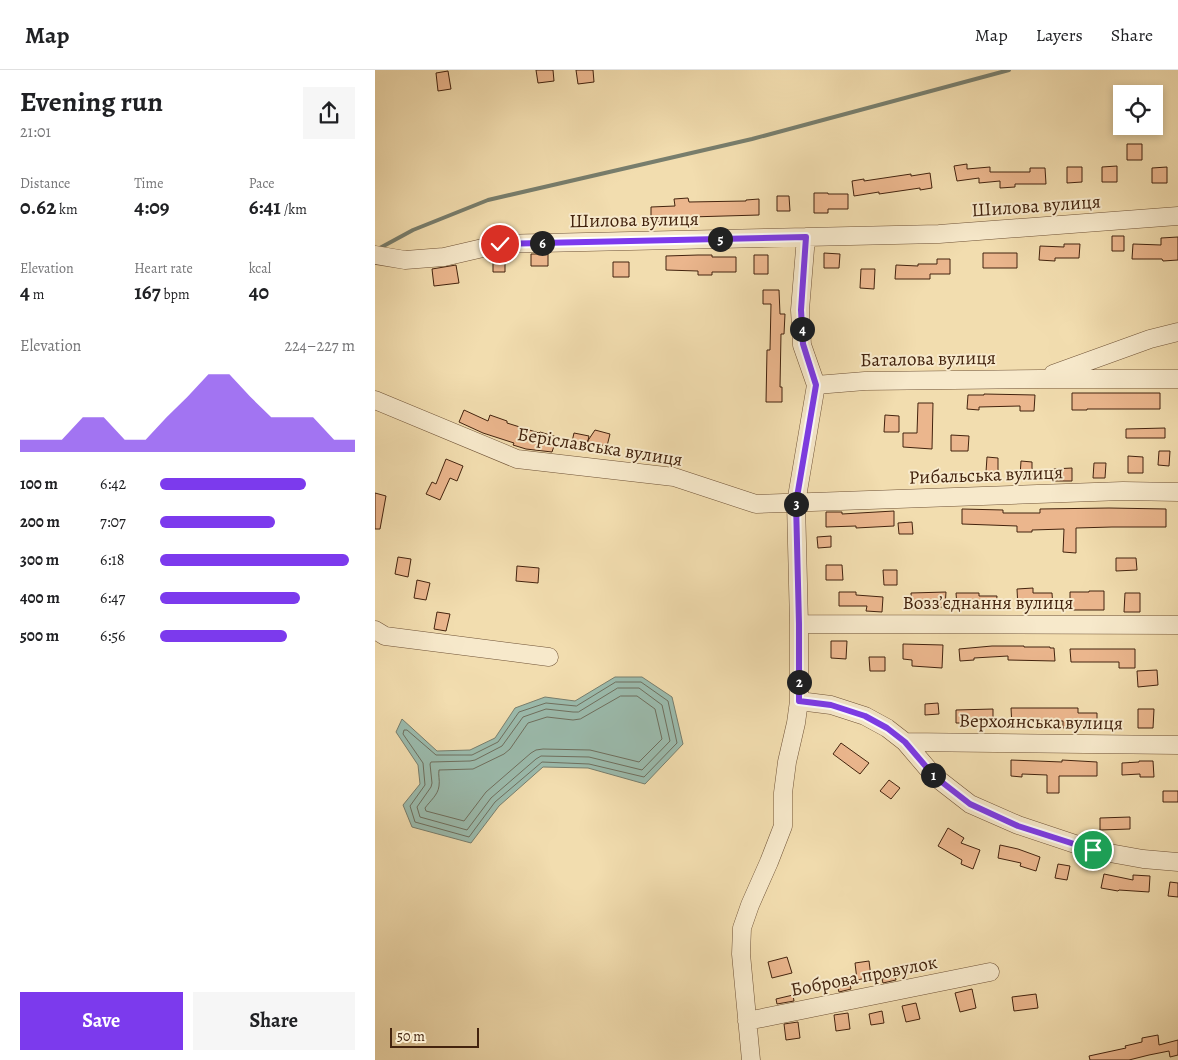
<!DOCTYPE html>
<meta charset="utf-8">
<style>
body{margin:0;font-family:Alegreya,serif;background:#f6f6f6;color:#202124;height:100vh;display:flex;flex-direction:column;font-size:19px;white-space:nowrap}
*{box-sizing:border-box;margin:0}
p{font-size:16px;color:#757577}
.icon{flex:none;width:28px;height:28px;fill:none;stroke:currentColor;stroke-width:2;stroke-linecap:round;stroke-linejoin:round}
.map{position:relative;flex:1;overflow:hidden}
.sheet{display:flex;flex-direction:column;background:#fff;width:375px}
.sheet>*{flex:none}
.fabs{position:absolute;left:738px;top:15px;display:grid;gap:10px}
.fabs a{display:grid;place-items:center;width:50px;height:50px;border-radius:0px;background:#fff;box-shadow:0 2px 8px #0003;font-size:25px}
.scale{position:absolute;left:15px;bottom:12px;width:89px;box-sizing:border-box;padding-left:5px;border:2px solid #43230e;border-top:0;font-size:14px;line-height:18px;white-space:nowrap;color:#43230e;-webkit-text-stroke:4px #f7e9cb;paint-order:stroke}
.pin{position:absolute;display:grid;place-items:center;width:42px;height:42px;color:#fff;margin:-21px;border:2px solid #fff;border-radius:50%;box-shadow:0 1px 5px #0007}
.km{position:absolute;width:25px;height:25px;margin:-12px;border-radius:50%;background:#222;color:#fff;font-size:14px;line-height:25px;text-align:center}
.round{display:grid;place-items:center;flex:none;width:52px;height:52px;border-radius:0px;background:#f6f6f6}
.summary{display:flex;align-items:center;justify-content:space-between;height:85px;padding:0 20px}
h1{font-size:28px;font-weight:700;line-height:38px}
.figures{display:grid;grid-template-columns:repeat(3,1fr);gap:8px;height:85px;padding:5px 20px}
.figures div{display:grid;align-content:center}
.figures b{font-size:21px;font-weight:700}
.figures small{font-size:14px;font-weight:400}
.figures p{font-size:14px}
.chart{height:140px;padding:10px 20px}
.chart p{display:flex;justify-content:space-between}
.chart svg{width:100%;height:90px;margin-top:5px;fill:#7c3aed;opacity:.7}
.button{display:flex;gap:10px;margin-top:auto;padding:10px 20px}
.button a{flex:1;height:58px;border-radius:0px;background:#7c3aed;color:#fff;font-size:20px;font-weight:700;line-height:58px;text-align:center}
.button a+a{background:#f6f6f6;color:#202124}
ul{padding:0 20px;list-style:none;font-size:16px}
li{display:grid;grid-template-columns:80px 60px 1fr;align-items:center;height:38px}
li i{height:12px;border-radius:6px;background:#7c3aed}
header{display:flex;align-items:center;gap:30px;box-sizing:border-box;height:70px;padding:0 25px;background:#fff;border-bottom:1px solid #e0e0e0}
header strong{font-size:24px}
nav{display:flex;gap:28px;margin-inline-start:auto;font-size:18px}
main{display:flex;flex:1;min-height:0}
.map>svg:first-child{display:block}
.water{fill:#9bbbad;stroke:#787e6d}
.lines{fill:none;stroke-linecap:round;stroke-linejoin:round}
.shore{stroke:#6f6f5e;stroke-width:1}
.stream{stroke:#787e6d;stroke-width:4}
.building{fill:#ebb68d;stroke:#43230e}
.minor-casing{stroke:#6f5236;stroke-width:19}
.minor{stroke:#f7e9cb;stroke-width:18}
.route-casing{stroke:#fff;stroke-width:10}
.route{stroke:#7c3aed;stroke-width:6}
.labels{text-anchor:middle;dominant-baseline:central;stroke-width:4;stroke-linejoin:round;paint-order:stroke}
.street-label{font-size:19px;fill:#43230e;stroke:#f7e9cb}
</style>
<header>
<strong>Map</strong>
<nav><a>Map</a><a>Layers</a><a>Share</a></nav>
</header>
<main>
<section class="sheet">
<div class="summary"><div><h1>Evening run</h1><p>21:01</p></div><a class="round"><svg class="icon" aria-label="share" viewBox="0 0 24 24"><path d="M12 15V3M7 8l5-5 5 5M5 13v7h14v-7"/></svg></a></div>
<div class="figures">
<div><p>Distance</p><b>0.62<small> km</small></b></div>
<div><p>Time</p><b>4:09</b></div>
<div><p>Pace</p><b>6:41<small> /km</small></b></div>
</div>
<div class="figures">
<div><p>Elevation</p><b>4<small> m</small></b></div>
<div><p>Heart rate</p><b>167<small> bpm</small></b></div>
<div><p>kcal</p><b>40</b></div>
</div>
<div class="chart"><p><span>Elevation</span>224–227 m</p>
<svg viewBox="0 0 160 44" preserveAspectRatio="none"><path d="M0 44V38L10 38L20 38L30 27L40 27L50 38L60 38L70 27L80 17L90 6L100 6L110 17L120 27L130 27L140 27L150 38L160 38V44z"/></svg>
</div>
<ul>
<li><b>100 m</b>6:42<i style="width:75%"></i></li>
<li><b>200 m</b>7:07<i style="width:59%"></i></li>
<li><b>300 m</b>6:18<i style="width:97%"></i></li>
<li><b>400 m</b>6:47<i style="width:72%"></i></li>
<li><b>500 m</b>6:56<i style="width:65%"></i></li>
</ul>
<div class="button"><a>Save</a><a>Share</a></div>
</section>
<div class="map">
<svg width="803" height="990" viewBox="0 0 803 990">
<rect width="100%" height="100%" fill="#f2ddaf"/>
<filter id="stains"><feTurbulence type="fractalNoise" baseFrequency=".004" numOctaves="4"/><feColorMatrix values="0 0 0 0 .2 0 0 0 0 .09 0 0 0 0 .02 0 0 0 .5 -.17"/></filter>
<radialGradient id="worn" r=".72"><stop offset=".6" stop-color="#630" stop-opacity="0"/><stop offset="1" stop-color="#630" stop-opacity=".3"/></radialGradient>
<path class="water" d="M240,607h27l30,20 11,47 -38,40 -57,-16 -45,-1 -44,39 -28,37 -59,-16 -9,-22 17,-21 -2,-19 -22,-33 6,-13 35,32 33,-1 25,-12 20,-30 30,-11 30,4z"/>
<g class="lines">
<path class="shore" d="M241,612h25l27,19 9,42 -33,34 -55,-13 -47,-2 -47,40 -26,35 -54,-15 -5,-16 15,-21 -2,-22 -20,-29 1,-4h3l29,25h36l26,-13 21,-30 27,-9 30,3z
M243,618h21l23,17 8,36 -28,29 -53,-13 -48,-1 -5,3 -45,39 -24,32 -47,-13 -3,-10 14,-20 1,-4 -2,-19 1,-2 39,-1 5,-1 27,-14 21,-29 23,-8 27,3h5z
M246,626h16l18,13 7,30 -23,23 -49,-12 -47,-1 -7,1 -5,3 -45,39 -22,29 -38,-10 -1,-3c5,-7 13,-13 14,-22 1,-6 -1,-11 0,-16l34,-1 31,-15 6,-5 18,-26 19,-6 26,3 7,-1z"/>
<path class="stream" d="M3,179l35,-19 75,-30 264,-61 257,-69"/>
</g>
<path class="building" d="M161,0h17l1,11 -16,2z
M201,0h17l1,12 -16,2z
M73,1l3,18 -13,2 -2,-18z
M752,74h15v16h-15z
M592,94v5l23,-2v5h40v-4h15l1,16h-31v3l-15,1v-7l-21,2v-5l-22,3 -3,-15z
M742,96v16h-15v-15z
M692,97h15v15l-15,1z
M792,97v16h-15v-15z
M555,103l2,15 -12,2v-2l-41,6v-2l-25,4 -2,-15 12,-2v2l47,-7v2z
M439,123h14v1h20v15h-20v4h-14z
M402,126h12l1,15h-13z
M313,128l1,4 57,-1v-1l13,-1v16l-69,2 -27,3v1l-12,1v-15l24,-1 -1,-7z
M737,166h12v15h-12z
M803,167v23l-15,1 -1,-2h-30l1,-15 28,1v-7z
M689,174h16l-1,14h-24v3l-16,-1 1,-14 24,1z
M449,183l16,1 -1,14h-15z
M608,183h34v15h-34z
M156,184h17v12h-17z
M323,185h14v2h24v15h-24v3h-14v-4l-32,-1v-14z
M379,185h14v19h-14z
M118,187h12v15h-12z
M562,189h13v15h-20v5h-35l1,-14 22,1v-2h19z
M238,192h16v15h-16z
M81,195l3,18 -25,3 -2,-17z
M486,199h14l-1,20 -14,-1z
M388,220h16l1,24h5l-1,20h-3l-1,53h2v15h-16l1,-52h3l1,-46h-8z
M697,323h88v16h-73v1h-15z
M609,324l51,1 -1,16h-14v-5l-41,1v3l-12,-1 1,-14h16z
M543,333h15l-1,46 -29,-2v-14h14z
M89,340l24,11 2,-6 17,6v2l32,10 1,-1 17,5 -5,15 -26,-3 -13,-4 1,-2 -31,-10 -24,-11z
M510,345l14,1v16h-15z
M790,358v10h-39v-9z
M220,360l15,4 -3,12 -20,-4z
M199,363l15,3 -3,13 -15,-3z
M576,365l18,1 -1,15h-17z
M784,381h11l-1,15 -11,-1z
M753,386l15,1v16h-15z
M612,387l11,1v14h-12z
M71,389l17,7 -6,15 -7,-3 -10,22 -14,-6 6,-12 4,2z
M646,391l11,1v14h-12z
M719,393h12l-1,15h-12z
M697,398v13h-19v-12z
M0,423l11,3 -6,33h-5z
M734,438l57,1v18h-54l-36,1v25l-13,-1 1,-23 -32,1v2h-15v-6l-55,-2v-15l41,1v3h37v-4z
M519,441v15l-38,2v-2l-30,1v-15h16v2z
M537,452l1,12h-14l-1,-11z
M456,466v11l-13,1 -1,-11z
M23,487l13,2 -3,18 -13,-3z
M741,488h20l1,12 -21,1z
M451,495h16l1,15h-17z
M142,496l22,2 -1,15 -22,-2z
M508,500h14v15h-13z
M42,510l13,3 -4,17 -12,-2z
M658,518v5h19l1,15h-35l-1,-19z
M714,521h15v19h-34v-18h19z
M464,522h17v3l27,2 -1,15 -16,-1 1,-5h-28z
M571,522l-1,15 -33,1 -1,-15z
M581,523h23v3h18l-1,11h-17v1h-16v-2h-6z
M750,523h15v19h-16z
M62,542l13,2 -4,17 -12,-2z
M456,571h16l-1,18 -15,-1z
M528,574l40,1 -1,23 -30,-2v-6l-9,-1z
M617,576h32v1h26v1h4l1,13 -47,-1v-4l-34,2v2l-14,1 -1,-12z
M695,579h65v19h-16v-6h-48z
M494,587h16v14h-15z
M782,600l1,15 -20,2 -1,-16z
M563,633l1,11 -14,1v-11z
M636,638h67v5h19v14l-34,1v-7h-36v5l-15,1z
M618,639v14h-37v-13z
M763,639h16l-1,19h-15z
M466,673l28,20 -9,11 -27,-20z
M636,690l51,2v-2l35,2v14h-38v17h-12v-18l-25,-1v3l-11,-1z
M764,691h14l1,16h-14v-3l-18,1v-12l17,-1z
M514,710l11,8 -9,11 -11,-8z
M788,721h15v11h-15z
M755,747v12l-30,1v-12z
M573,758l16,10 -3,5 19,7 -7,19 -12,-5 1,-4 -24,-14z
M625,775l18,4 22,8 -4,14 -16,-5 1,-3 -23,-5z
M683,794l12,2 -3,14 -12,-2z
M729,804l29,6v-5l17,1 -1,16 -30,-2 -1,1 -17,-3z
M795,812l8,1v14l-10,-1z
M412,887l5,16 -20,5 -4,-16z
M494,891l2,16 -14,3 -2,-17z
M520,906l1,4 -13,3 -1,-4z
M474,911l2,8 -12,3 -2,-8z
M597,919l4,19 -16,4 -5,-19z
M661,924l2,14 -24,3 -2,-14z
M418,925l1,6 -17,3 -1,-5z
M541,933l4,16 -14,3 -4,-16z
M507,941l2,12 -13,2 -2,-11z
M473,943l2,16 -14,2 -2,-16z
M423,952l2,16 -14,2 -2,-16z
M783,965l1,10 19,-5v15l-8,2 -1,-6 -20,4 -20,5h-39l-1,-4 37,-8 -1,-2 17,-4v-4z"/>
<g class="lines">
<g class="minor-casing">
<path id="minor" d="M0,185l30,5 39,-3 56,-13 439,-10 239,-18
M678,304l97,-35 28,-7
M441,315l49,-4 175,-2h138
M0,330l142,59 157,18 82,27 367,-13 55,1
M424,554l379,1
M0,560l10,6 164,21
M424,631l32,4 34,11 22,12 18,14 29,34 36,28 48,21 75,25 50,9 35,3
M530,672l273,3
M372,951l243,-49
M376,990l-10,-106 1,-26 8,-23 19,-43 14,-36v-33l4,-31 9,-39 3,-22v-77l-3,-121 20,-118 -14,-40 -2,-35 6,-73"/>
</g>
<use href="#minor" class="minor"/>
</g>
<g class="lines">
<g class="route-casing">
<path id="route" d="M125,174l306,-7 -5,73 2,34 13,41 -20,118 3,121v77l32,4 34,11 22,12 18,14 29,34 36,28 48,22 75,24"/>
</g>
<use href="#route" class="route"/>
</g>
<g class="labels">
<g class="street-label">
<text transform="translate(661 136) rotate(-4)">Шилова вулиця</text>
<text transform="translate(259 150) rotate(-1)">Шилова вулиця</text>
<text transform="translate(553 289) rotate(-1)">Баталова вулиця</text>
<text transform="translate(225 377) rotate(9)">Беріславська вулиця</text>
<text transform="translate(611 405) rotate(-2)">Рибальська вулиця</text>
<text x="613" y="533">Возз’єднання вулиця</text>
<text transform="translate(666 652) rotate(1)">Верхоянська вулиця</text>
<text transform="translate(489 906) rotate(-11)">Боброва провулок</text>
</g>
</g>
<rect width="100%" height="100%" filter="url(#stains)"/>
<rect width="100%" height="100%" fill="url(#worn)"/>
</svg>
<div class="fabs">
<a><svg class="icon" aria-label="locate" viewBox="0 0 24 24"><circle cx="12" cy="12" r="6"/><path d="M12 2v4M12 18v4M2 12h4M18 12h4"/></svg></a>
</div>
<div class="scale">50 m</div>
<div class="pin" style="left:718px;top:780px;background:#1e9e55"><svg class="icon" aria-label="arrive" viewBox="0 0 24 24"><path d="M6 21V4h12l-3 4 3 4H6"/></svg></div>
<div class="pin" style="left:125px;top:174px;background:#d93025"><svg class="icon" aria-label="check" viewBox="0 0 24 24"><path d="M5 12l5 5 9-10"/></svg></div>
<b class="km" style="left:558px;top:705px">1</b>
<b class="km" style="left:424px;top:612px">2</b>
<b class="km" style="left:421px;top:434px">3</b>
<b class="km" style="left:427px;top:259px">4</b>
<b class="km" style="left:345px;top:169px">5</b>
<b class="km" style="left:167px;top:173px">6</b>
</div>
</main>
